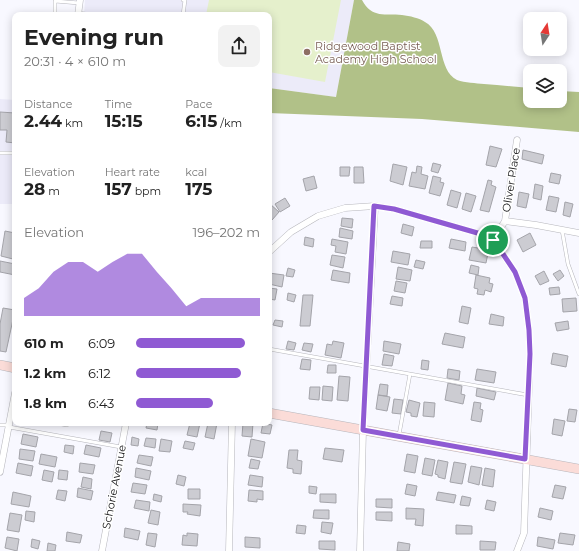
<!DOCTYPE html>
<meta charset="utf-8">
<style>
body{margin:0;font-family:Montserrat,sans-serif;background:#f2f2f2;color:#222;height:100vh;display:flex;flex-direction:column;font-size:15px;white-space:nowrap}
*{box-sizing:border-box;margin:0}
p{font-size:13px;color:#767676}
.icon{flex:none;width:22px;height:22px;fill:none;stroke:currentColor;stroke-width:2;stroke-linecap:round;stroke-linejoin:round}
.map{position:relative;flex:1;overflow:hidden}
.side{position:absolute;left:12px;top:12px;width:260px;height:414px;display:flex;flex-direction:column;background:#fff;border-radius:8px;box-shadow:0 2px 10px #0003}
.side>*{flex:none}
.needle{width:26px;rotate:12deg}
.controls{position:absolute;left:523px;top:12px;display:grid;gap:8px}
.controls a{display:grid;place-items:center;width:44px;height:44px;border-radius:8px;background:#fff;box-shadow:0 2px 10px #0003;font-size:20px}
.pin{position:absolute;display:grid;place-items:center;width:34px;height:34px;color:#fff;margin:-17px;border:2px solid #fff;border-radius:50%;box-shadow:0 1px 4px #0007}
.round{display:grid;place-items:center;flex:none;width:42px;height:42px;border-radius:8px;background:#f2f2f2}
.overview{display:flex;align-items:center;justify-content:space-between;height:68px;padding:0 12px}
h1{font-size:22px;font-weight:700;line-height:30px}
.figures{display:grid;grid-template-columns:repeat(3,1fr);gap:6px;height:68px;padding:4px 12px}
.figures div{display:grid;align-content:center}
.figures b{font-size:17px;font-weight:700}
.figures small{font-size:11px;font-weight:400}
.figures p{font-size:11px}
.chart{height:112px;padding:8px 12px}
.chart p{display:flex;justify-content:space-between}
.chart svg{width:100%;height:72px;margin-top:4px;fill:#8f5ad3;opacity:.7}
ul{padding:0 12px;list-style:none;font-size:13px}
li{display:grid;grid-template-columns:64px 48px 1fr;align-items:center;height:30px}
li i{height:10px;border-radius:5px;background:#8f5ad3}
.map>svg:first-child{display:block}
.built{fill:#ecebf9}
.green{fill:#e5f0cc}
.forest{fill:#b1c188}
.building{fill:#ccccd2;stroke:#a4a4aa}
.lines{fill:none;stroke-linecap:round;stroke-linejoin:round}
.lane-casing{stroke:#b6b6bc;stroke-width:4}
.street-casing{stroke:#b6b6bc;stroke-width:7}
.secondary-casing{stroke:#b6b6bc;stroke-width:10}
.lane{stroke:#fff;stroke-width:3}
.street{stroke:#fff;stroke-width:6}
.secondary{stroke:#fbdcd8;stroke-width:9}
.route-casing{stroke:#fff;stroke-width:8}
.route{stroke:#8f5ad3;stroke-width:5}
.education-dot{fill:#8d6e63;stroke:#fff;stroke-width:1.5}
.labels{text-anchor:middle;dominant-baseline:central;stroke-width:3;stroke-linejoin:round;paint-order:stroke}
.education-label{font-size:11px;fill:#785e54;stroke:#fff;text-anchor:start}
.street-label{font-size:11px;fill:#151517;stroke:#fff}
</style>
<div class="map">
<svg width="579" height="551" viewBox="0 0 579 551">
<rect width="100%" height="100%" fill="#f8f8ff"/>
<path class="built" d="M85,0h269l-18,97 -67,-9v-73h-185z
M0,99l15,1v104h-15z"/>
<path class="green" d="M209,0h132l-16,82 -56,-10v-57h-63z"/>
<path class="forest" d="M354,0h8c10,19 23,13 40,15 8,1 17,3 23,7 20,11 12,48 32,58 8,3 19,3 27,4 15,1 31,3 46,4v13h30v-10l19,1v40l-157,-13 -153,-6v-25l67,9z"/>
<path class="building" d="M0,112l15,1v30l-9,-1 1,-12h-7z
M490,146l12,3 -6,18 -10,-2z
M523,150l21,5 -2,9 -20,-5z
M433,163l8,2 -3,8 -7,-2z
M393,164l14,3 -4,18 -13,-4z
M417,166l5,1 -1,7 7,2 -3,13 -16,-3 3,-14 4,1z
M340,167h10l-1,9h-9z
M354,167h9l1,16h-10z
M551,173l10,2 -2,9 -10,-2z
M314,176l3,12 -11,3 -3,-12z
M433,176l8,2 -1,4 4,1 -4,13 -11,-3z
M488,180l4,1 -1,4 5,2 -7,25 -9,-2z
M535,184l8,2 -2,14 -8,-2z
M451,190l10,3 -4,15 -10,-3z
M519,192l10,2 -3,14 -9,-2z
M466,193l10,3 -5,16 -9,-3z
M549,196l10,2 -3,14 -10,-2z
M285,198l5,8 -10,6 -5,-8z
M565,202l8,2 -3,13 -7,-2z
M269,203l10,9 -7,8 -3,-2z
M342,218l11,1 -1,9 -11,-2z
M403,224l11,3 -2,9 -11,-3z
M340,228l13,3 -1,8 -13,-2z
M5,231l10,2v15l-2,11 -12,-3z
M530,233l6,12 -13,7 -6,-12z
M305,237l9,2 -1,8 -9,-2z
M332,239l16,3 -2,12 -11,-2 1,-6 -5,-1z
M451,239l15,3 -1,9 -16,-3z
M421,241h11v7h-12z
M472,247l12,2 -1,4h5l-2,10 -17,-3z
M393,251l17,3 -2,11 -17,-3z
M332,255l13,2 -2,11 -13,-3z
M416,260l9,2 -2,7 -9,-2z
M0,261l15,3v11l-15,-3z
M471,265l8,2 -1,8 -9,-2z
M398,267l14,3 -2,11 -14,-2z
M288,268l7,2 -2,7 -7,-1z
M333,270l17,3 -1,10 -18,-3z
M560,270l4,6 -6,5 -5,-7z
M544,271l5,10 -9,4 -5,-9z
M269,273l15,2 -2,12 -13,-3z
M476,275l14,3 -1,5 4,1 -2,8 -6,-2 -1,5 -7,-1 1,-5 -4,-1z
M396,281l11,2 -2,10 -11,-2z
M559,287l1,7 -10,1 -1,-7z
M269,288l8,1 -2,11 -6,-1z
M288,293l8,2 -2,7 -7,-2z
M303,295h10l-3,31h-10z
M392,296l11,2 -1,8 -12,-2z
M576,298l1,13 -14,1 -1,-13z
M462,306l9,2 -3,16 -9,-2z
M3,308l12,2 -9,42 -6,-1v-27z
M491,314l13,3 -1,9 -14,-2z
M275,320l8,1 -1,6 -9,-2z
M568,321l1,8 -12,2 -2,-8z
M445,333l20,4 -2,11 -21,-4z
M288,341l8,2 -2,7 -8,-1z
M333,341l11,2 -3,15 -16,-3 2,-11 5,1z
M384,341l17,3 -2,10 -16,-3z
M304,343l9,1 -2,8 -9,-2z
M553,353l15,3 -2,11 -15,-3z
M384,354l10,2 -2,10 -10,-1z
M302,359l9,1 -1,10 -10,-1z
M422,360l7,1 -1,9 -7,-1z
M328,365h8v8h-9z
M448,369l12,2 -1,9 -12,-2z
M477,369l19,3 -2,11 -19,-3z
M339,376l11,1 -2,24 -11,-1z
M448,383l14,3 -1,8 4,1 -2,9 -18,-4z
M380,384l8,1 -1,11 -9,-1z
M323,386l10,1 -1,14 -10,-1z
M310,387h10l-1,13 -10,-1z
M477,388l19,4 -2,8 -18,-4z
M378,395l12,2 -3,14 -11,-2z
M394,399l9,1 -2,14 -9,-1z
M409,400l11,3 -3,14 -6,-1v-3l-5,-1z
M424,402l11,1 -1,14 -11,-1z
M474,402l7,1 -1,6 3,1 -2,12 -10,-2z
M569,409l8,1 -2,12 -8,-1z
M554,419l11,2 -3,15 -10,-2z
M147,423h11l-1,7 -11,-2z
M190,423h10l-3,14 -10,-2z
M208,423h9l-3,16 -9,-2z
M243,423h10l-1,14 -10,-1z
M263,423l9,2 -2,9 -9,-1z
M101,431l11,2 -2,9 -11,-2z
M23,434l15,3 -2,10 -15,-3z
M132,437l7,2 -1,7 -7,-1z
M146,438l10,1 -1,9 -11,-2z
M161,439l11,2 -2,11 -11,-1z
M251,439l14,3 -3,16 -14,-2z
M185,441l10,2 -2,7 -10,-2z
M65,445l9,1 -1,8 -9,-2z
M86,445l15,3 -2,9 -15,-3z
M325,448l19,2 -2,12 -19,-3z
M20,449l15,2 -2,10 -14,-2z
M289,450h9l-1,10 5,1 -1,13 -8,-1v-4l-6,-1z
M41,454l16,3 -2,10 -16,-3z
M407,454l11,2 -3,17 -11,-2z
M139,455l14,2 -2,9 -14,-3z
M425,458l10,2 -3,16 -10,-2z
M251,459l9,2 -2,8 -9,-1z
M438,460l10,2 -3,17 -7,-2v-2l-3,-1z
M454,462l12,2 -4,20 -12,-2z
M18,463l15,3 -2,10 -15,-3z
M80,463l15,2 -2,9 -14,-2z
M471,466l11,2 -3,17 -11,-3z
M136,468l15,3 -2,9 -14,-3z
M485,468l10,2 -2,17 -11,-2z
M44,470l10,2 -2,10 -10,-2z
M59,470l9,1 -1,9 -9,-1z
M178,475l8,2 -2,9 -8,-2z
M250,475l13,2 -1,10 -14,-2z
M83,477l9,2 -1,10 -10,-2z
M133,483l14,2 -2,9 -14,-2z
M407,484l10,2 -2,10 -10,-2z
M555,485l11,2 -3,12 -11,-2z
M309,486l8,1 -1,7 -7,-1z
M78,488l15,3 -2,9 -14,-3z
M188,489h12v10h-12z
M58,490l9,1 -2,10 -9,-2z
M249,490l14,1v9l-6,-1v3l-9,-1z
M13,492l18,4 -2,11 -18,-3z
M438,492l18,3 -2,8 -18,-3z
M154,494l8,2 -1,6 -8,-2z
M320,494h16v9l-16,-1z
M462,496l9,2 -2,8 -9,-1z
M376,499h16v9l-16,-1z
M136,500l14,2 -1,9 -15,-3z
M487,500l9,2 -2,9 -9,-2z
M183,504l18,1 -1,11 -13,-2 1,-2h-5z
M406,508l18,1 -1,17 -8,-1 1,-6h-10z
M540,508l13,3 -2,9 -13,-3z
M151,510l9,2 -2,13 -10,-2z
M314,510h15v9l-16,-1z
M26,511l9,1 -1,10 -9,-2z
M376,512h16v9l-16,-1z
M10,513l12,2 -3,17 -12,-2z
M322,522l11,1 -2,11 -10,-2z
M297,525l9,1 -1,8 -9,-1z
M456,525l16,1v8h-16z
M125,528l15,3 -2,9 -14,-3z
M67,532l15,3 -2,8 -14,-2z
M148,533l9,1 -2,13 -9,-2z
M187,533l11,1 -1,12 -15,-1 1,-10 4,1z
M560,533l15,2 -2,10 -15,-2z
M7,537l12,2 -2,12 -12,-3z
M245,537l15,1v10l-15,-1z
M538,537l17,3 -2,9 -16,-3z
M32,539l8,2 -2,8 -7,-2z
M319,541h16v9l-16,-1z
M480,541l16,1 -1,8h-15z
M398,542l12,2 -1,7h-12z
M48,543l8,2 -1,6h-8z"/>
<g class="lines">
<g class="lane-casing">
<path id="lane" d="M78,13l15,2
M55,15v-14l24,2
M183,15l2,-15h-2
M0,153h15
M562,230l6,34 11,30
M269,349l259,46
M56,423l11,2
M0,425h9
M9,427l112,20
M399,435l11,-61"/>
</g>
<g class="street-casing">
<path id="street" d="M78,15l2,-15
M505,221l31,4 43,8
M493,240l12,-19 12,-81
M269,252l22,-20 27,-16 27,-8 30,-2 19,3 87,25 12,6 22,32 10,26 4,32 1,24 -6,179 -7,18
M0,472l15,-79
M102,551l24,-128
M229,551l3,-128
M360,551l3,-121 12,-224"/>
</g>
<g class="secondary-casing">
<path id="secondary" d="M0,365l15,3
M269,413l310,56"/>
</g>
<use href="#lane" class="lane"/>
<use href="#street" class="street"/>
<use href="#secondary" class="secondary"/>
</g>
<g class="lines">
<g class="route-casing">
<path id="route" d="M374,206l20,3 87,25 12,6 10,14 12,18 10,26 4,32 1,24 -5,105 -162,-29z"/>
</g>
<use href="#route" class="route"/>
</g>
<circle class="education-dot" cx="307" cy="52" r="4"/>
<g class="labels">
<g class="education-label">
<text x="315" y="46">Ridgewood Baptist<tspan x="315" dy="13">Academy High School</tspan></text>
</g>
<g class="street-label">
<text transform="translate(511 180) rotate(-81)">Oliver Place</text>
<text transform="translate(114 487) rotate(-79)">Schorie Avenue</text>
</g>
</g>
</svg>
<div class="controls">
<a><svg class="needle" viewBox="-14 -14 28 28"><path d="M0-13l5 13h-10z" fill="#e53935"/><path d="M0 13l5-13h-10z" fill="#767676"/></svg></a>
<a><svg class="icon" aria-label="layers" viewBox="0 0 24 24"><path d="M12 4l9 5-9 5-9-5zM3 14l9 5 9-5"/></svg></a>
</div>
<div class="pin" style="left:493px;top:240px;background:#1e9e55"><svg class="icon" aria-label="arrive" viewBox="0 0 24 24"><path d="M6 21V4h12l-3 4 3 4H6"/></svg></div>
<section class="side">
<div class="overview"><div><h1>Evening run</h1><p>20:31 · 4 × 610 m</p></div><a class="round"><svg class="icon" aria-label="share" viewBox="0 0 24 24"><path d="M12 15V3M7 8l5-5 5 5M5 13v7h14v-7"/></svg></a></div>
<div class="figures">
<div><p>Distance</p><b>2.44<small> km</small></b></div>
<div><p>Time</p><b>15:15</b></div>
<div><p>Pace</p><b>6:15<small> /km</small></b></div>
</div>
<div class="figures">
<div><p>Elevation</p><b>28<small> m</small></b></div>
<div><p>Heart rate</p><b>157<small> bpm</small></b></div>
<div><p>kcal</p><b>175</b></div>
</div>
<div class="chart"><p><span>Elevation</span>196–202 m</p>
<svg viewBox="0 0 160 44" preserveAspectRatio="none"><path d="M0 44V33L10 27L20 17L30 11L40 11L50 17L60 11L70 6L80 6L90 17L100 27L110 38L120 33L130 33L140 33L150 33L160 33V44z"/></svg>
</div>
<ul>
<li><b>610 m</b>6:09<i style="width:88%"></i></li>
<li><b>1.2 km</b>6:12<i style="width:85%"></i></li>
<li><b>1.8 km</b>6:43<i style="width:62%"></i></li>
</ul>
</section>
</div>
